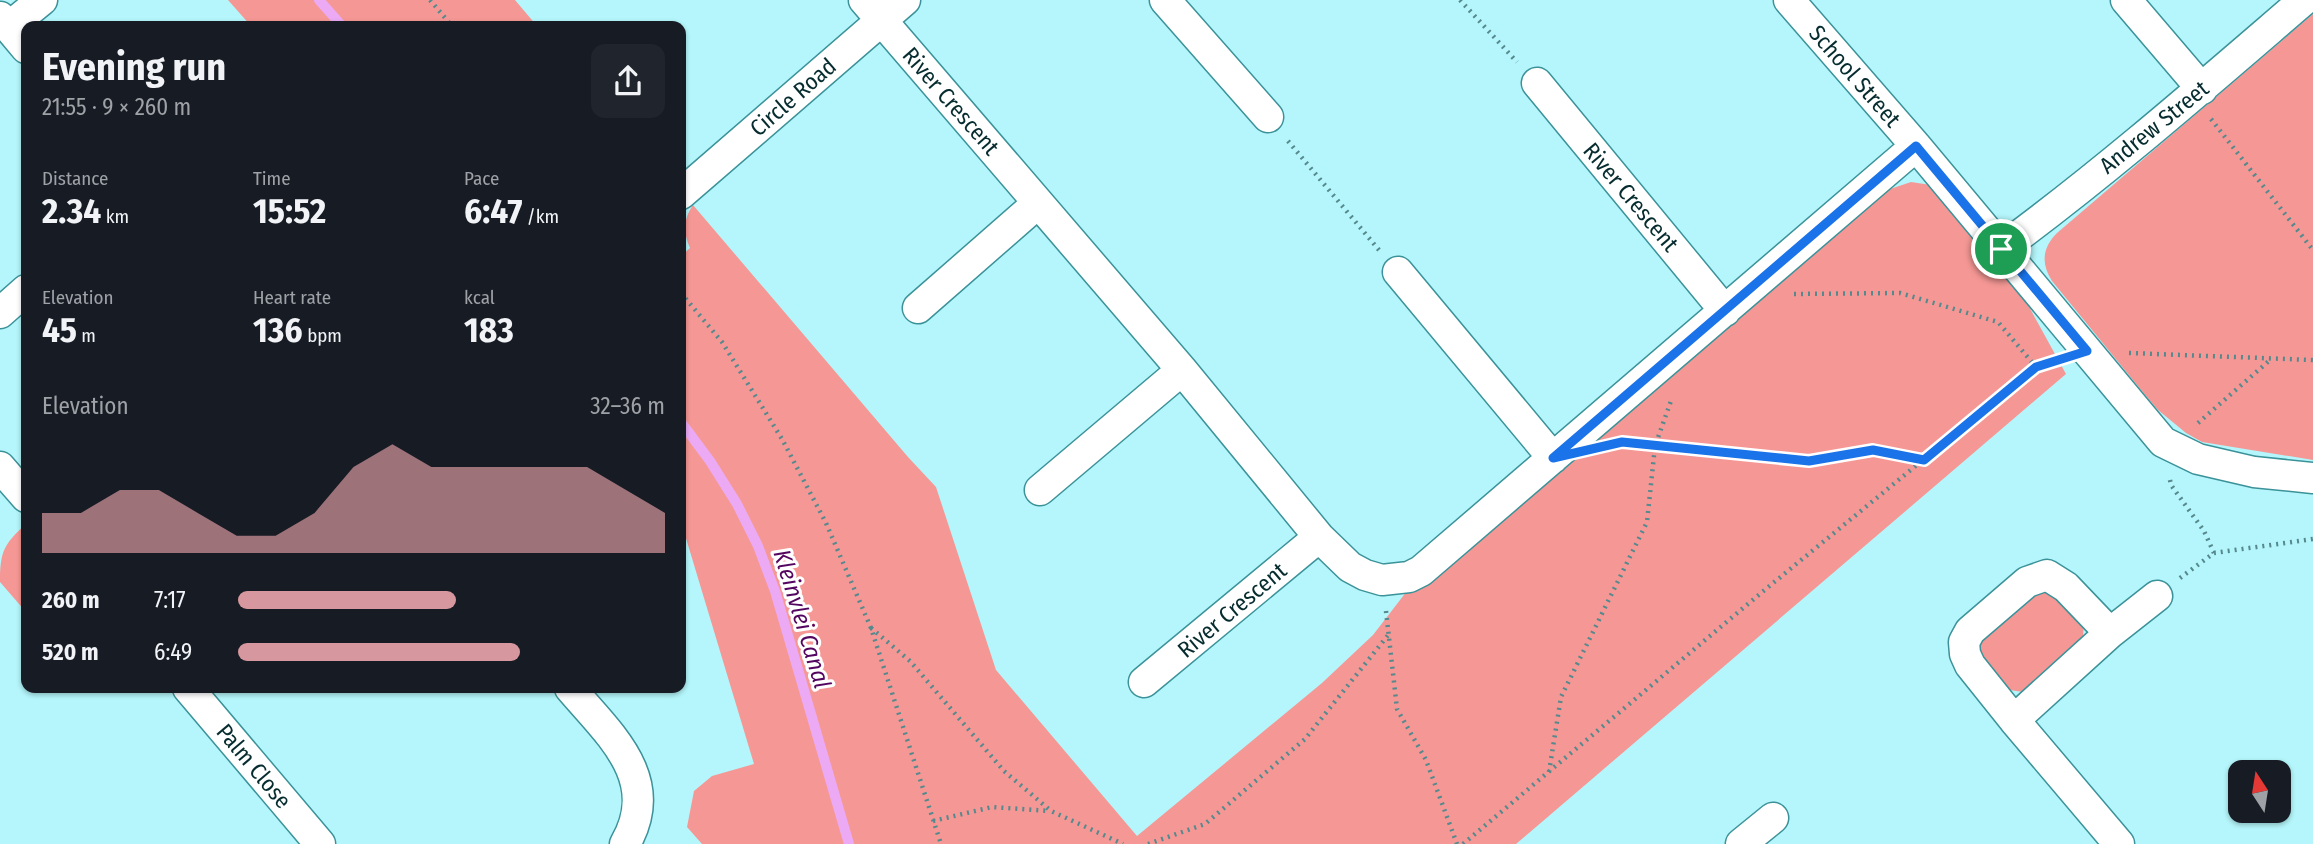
<!DOCTYPE html>
<meta charset="utf-8">
<style>
body{margin:0;font-family:"Fira Sans Condensed",sans-serif;background:#20242c;color:#f1f3f6;height:100vh;display:flex;flex-direction:column;font-size:26px;white-space:nowrap}
*{box-sizing:border-box;margin:0}
p{font-size:23px;color:#9ea1a6}
.icon{flex:none;width:38px;height:38px;fill:none;stroke:currentColor;stroke-width:2;stroke-linecap:round;stroke-linejoin:round}
.map{position:relative;flex:1;overflow:hidden}
.details{position:absolute;left:21px;top:21px;width:665px;height:672px;display:flex;flex-direction:column;background:#171b24;border-radius:14px;box-shadow:0 2px 5px #0004}
.details>*{flex:none}
.needle{width:46px;rotate:348deg}
.fabs{position:absolute;left:2228px;top:760px;display:grid;gap:14px}
.fabs a{display:grid;place-items:center;width:63px;height:63px;border-radius:14px;background:#171b24;box-shadow:0 2px 5px #0004;font-size:35px}
.pin{position:absolute;display:grid;place-items:center;width:60px;height:60px;color:#fff;margin:-30px;border:4px solid #fff;border-radius:50%;box-shadow:0 2px 7px #0007}
.round{display:grid;place-items:center;flex:none;width:74px;height:74px;border-radius:14px;background:#20242c}
.headline{display:flex;align-items:center;justify-content:space-between;height:119px;padding:0 21px}
h1{font-size:38px;font-weight:700;line-height:52px}
.figures{display:grid;grid-template-columns:repeat(3,1fr);gap:10px;height:119px;padding:7px 21px}
.figures div{display:grid;align-content:center}
.figures b{font-size:35px;font-weight:700}
.figures small{font-size:19px;font-weight:400}
.figures p{font-size:19px}
.chart{height:196px;padding:14px 21px}
.chart p{display:flex;justify-content:space-between}
.chart svg{width:100%;height:126px;margin-top:7px;fill:#d7979e;opacity:.7}
ul{padding:0 21px;list-style:none;font-size:23px}
li{display:grid;grid-template-columns:112px 84px 1fr;align-items:center;height:52px}
li i{height:18px;border-radius:9px;background:#d7979e}
.map>svg:first-child{display:block}
.green{fill:#f59895}
.lines{fill:none;stroke-linecap:round;stroke-linejoin:round}
.stream{stroke:#ecaaf5;stroke-width:10}
.street-casing{stroke:#3b9299;stroke-width:33}
.path{stroke:#56898d;stroke-width:4.5;stroke-dasharray:2 5;stroke-linecap:butt}
.street{stroke:#fff;stroke-width:30}
.route-casing{stroke:#fff;stroke-width:14}
.route{stroke:#1a73e8;stroke-width:9}
.labels{text-anchor:middle;dominant-baseline:central;stroke-width:6;stroke-linejoin:round;paint-order:stroke}
.street-label{font-size:23px;fill:#062c2f;stroke:#fff}
.water-label{font-size:24px;font-style:italic;fill:#54055f;stroke:#fff}
</style>
<div class="map">
<svg width="2313" height="844" viewBox="0 0 2313 844">
<rect width="100%" height="100%" fill="#b4f6fb"/>
<path class="green" d="M228,0h287l22,26h-286z
M2313,14v446l-111,-18 -16,-9 -28,-23 -12,-14 -94,-115c-11,-17 -10,-33 5,-48z
M1911,182l20,3 91,109 44,80 -550,470h-814l-15,-17 7,-36 18,-15 42,-12 -69,-229 -4,-5v-274l9,-8c-7,-16 -7,-28 3,-43l215,252 28,30 60,183 141,166 185,-153 51,-48 34,-44 15,-3 465,-398z
M26,524v88l-26,-30c0,-31 4,-38 26,-58z
M2060,590l24,30 -1,18 -60,54 -20,-3 -26,-32 4,-17 54,-47z"/>
<g class="lines">
<path class="stream" d="M319,0l23,26
M681,422l29,39 27,43 21,42 17,45 74,253"/>
<g class="street-casing">
<path id="street" d="M864,0l318,370 137,167 31,30 15,8 17,5 27,-3 12,-6 495,-425
M1165,0l103,117
M1789,0l127,146 247,296 35,17 56,13 59,6
M2126,0l76,89
M0,17l26,31
M9,27l33,-27
M1537,83l188,228
M681,194l224,-194
M2001,249c105,-77 204,-164 303,-249
M1398,272l155,186
M918,308l120,-105
M0,313l26,-23
M0,467l26,30
M1040,490l142,-120
M2110,633l-44,-46 -19,-12 -20,7 -57,49 -6,11 1,12 5,11 44,55 105,124
M1144,682l175,-145
M188,688l132,156
M570,688c39,46 93,91 55,156
M2014,720l96,-87 47,-37
M1741,844l32,-26"/>
</g>
<path class="path" d="M430,0l22,26
M1460,0l57,62
M2211,119l102,131
M1288,141l91,109
M681,293l41,49 60,97 44,84 45,105 70,216
M1794,294l106,-1 98,29 38,45
M2129,353l184,7
M2198,423l72,-63
M1622,442l187,19 64,-11 51,10
M2170,480l1,5 33,46 10,22
M2180,578l34,-25 99,-14
M1386,611l11,98 29,51 31,84
M871,628l39,33 94,110 47,40 72,33
M1549,772l12,-75 86,-175 8,-76 17,-48
M933,821l59,-14 58,4
M1148,844l57,-20 100,-85 84,-105
M1463,844l298,-251 275,-226 19,-6"/>
<use href="#street" class="street"/>
</g>
<g class="lines">
<g class="route-casing">
<path id="route" d="M1916,146l171,205 -51,16 -112,93 -51,-10 -64,11 -187,-19 -69,16z"/>
</g>
<use href="#route" class="route"/>
</g>
<g class="labels">
<g class="street-label">
<text transform="translate(1855 76) rotate(49)">School Street</text>
<text transform="translate(793 97) rotate(-41)">Circle Road</text>
<text transform="translate(951 101) rotate(49)">River Crescent</text>
<text transform="translate(2154 127) rotate(-39)">Andrew Street</text>
<text transform="translate(1631 197) rotate(50)">River Crescent</text>
<text transform="translate(1232 610) rotate(-40)">River Crescent</text>
<text transform="translate(254 766) rotate(50)">Palm Close</text>
</g>
<g class="water-label">
<text transform="translate(802 619) rotate(73)">Kleinvlei Canal</text>
</g>
</g>
</svg>
<div class="fabs">
<a><svg class="needle" viewBox="-14 -14 28 28"><path d="M0-13l5 13h-10z" fill="#e53935"/><path d="M0 13l5-13h-10z" fill="#9ea1a6"/></svg></a>
</div>
<div class="pin" style="left:2001px;top:249px;background:#1e9e55"><svg class="icon" aria-label="arrive" viewBox="0 0 24 24"><path d="M6 21V4h12l-3 4 3 4H6"/></svg></div>
<section class="details">
<div class="headline"><div><h1>Evening run</h1><p>21:55 · 9 × 260 m</p></div><a class="round"><svg class="icon" aria-label="share" viewBox="0 0 24 24"><path d="M12 15V3M7 8l5-5 5 5M5 13v7h14v-7"/></svg></a></div>
<div class="figures">
<div><p>Distance</p><b>2.34<small> km</small></b></div>
<div><p>Time</p><b>15:52</b></div>
<div><p>Pace</p><b>6:47<small> /km</small></b></div>
</div>
<div class="figures">
<div><p>Elevation</p><b>45<small> m</small></b></div>
<div><p>Heart rate</p><b>136<small> bpm</small></b></div>
<div><p>kcal</p><b>183</b></div>
</div>
<div class="chart"><p><span>Elevation</span>32–36 m</p>
<svg viewBox="0 0 160 44" preserveAspectRatio="none"><path d="M0 44V30L10 30L20 22L30 22L40 30L50 38L60 38L70 30L80 14L90 6L100 14L110 14L120 14L130 14L140 14L150 22L160 30V44z"/></svg>
</div>
<ul>
<li><b>260 m</b>7:17<i style="width:51%"></i></li>
<li><b>520 m</b>6:49<i style="width:66%"></i></li>
</ul>
</section>
</div>
